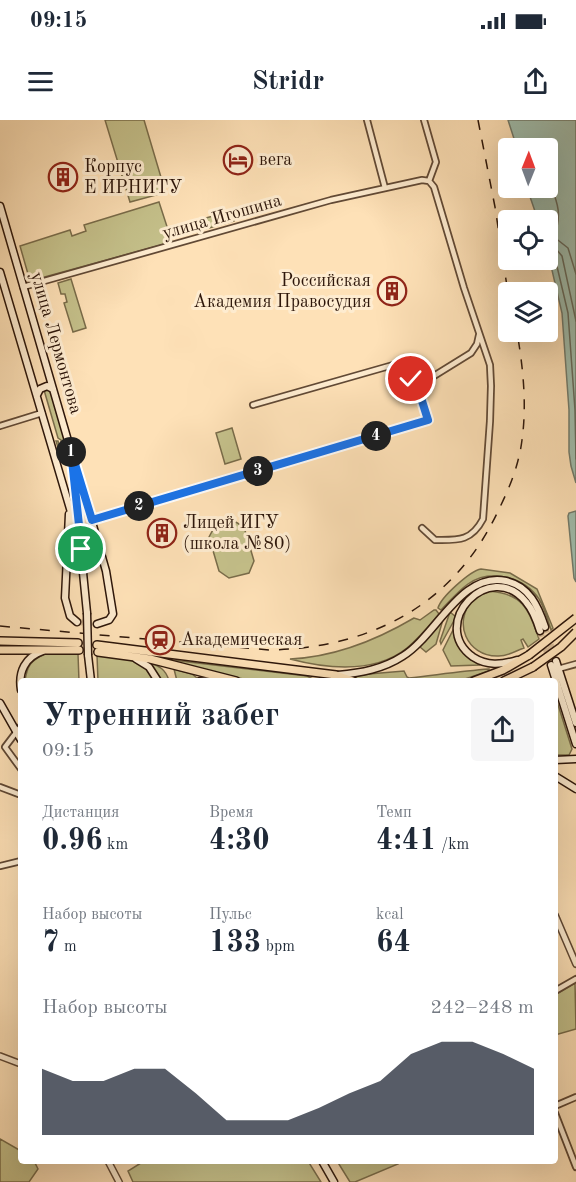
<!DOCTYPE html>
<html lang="ru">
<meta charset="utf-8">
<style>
body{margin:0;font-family:"Old Standard TT",serif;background:#f6f6f7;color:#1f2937;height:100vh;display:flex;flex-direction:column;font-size:22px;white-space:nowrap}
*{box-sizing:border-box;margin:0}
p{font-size:20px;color:#747a83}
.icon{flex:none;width:33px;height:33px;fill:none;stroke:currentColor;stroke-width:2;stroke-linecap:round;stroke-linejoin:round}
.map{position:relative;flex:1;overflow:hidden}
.side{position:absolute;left:18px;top:558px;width:540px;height:486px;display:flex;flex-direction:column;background:#fff;border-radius:6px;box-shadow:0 6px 24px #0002}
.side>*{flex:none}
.needle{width:39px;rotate:1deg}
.controls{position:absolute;left:498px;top:18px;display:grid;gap:12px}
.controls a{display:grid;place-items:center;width:60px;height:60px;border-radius:6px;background:#fff;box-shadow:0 6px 24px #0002;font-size:30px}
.pin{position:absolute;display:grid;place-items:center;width:51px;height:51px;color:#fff;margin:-26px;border:3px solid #fff;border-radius:50%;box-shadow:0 2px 6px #0007}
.km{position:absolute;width:30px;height:30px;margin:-15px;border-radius:50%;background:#222;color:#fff;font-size:16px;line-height:30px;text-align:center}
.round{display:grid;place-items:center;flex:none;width:63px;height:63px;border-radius:6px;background:#f6f6f7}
.summary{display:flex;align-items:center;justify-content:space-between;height:102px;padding:0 24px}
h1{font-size:33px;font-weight:800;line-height:45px}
.figures{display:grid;grid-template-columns:repeat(3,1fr);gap:9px;height:102px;padding:6px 24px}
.figures div{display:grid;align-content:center}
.figures b{font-size:30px;font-weight:800}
.figures small{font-size:16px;font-weight:400}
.figures p{font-size:16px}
.chart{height:168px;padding:12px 24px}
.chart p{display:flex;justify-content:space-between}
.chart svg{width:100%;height:108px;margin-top:6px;fill:#111827;opacity:.7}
.status{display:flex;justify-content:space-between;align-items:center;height:42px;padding:0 30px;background:#fff;direction:ltr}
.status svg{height:16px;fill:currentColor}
header{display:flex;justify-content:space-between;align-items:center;height:78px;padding:0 24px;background:#fff;font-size:27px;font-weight:800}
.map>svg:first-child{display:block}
.green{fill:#c5c18b;stroke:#796c4a;stroke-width:1.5}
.water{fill:#a0beae;stroke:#727b6c;stroke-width:1.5}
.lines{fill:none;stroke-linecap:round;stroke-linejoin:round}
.shore{stroke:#666a5c;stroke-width:1.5}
.secondary-tunnel{stroke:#d4b894;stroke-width:6;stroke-dasharray:6 3;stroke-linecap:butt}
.minor-casing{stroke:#614935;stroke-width:8}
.tertiary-casing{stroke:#614935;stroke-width:8}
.secondary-casing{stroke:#2d160a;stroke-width:9}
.primary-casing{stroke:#2d160a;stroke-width:10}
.minor{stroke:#feecd0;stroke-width:4.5}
.tertiary{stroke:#feecd0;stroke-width:5}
.secondary{stroke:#feecd0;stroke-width:6}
.primary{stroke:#fee1b7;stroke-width:7}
.rail{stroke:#2d160a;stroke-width:1.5;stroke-dasharray:10 10;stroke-linecap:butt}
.secondary-bridge-casing{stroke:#2d160a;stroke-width:9;stroke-linecap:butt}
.primary-bridge-casing{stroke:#2d160a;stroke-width:10;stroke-linecap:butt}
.secondary-bridge{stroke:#feecd0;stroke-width:6}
.primary-bridge{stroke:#fee1b7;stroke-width:7}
.route-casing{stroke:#fff;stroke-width:12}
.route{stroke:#1a73e8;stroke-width:8}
.labels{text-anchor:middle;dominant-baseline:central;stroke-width:6;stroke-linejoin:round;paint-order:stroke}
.poi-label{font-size:18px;fill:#2d160a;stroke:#feecd0;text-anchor:start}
.street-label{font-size:18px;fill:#2d160a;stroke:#feecd0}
</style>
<div class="status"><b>09:15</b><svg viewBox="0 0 49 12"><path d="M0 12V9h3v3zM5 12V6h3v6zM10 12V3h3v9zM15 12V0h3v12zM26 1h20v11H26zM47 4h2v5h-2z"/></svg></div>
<header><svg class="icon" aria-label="menu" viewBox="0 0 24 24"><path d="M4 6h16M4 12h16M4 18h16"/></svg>Stridr<svg class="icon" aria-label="share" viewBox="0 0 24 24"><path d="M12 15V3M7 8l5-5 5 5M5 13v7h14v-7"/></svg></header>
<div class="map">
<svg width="576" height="1062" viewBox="0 0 576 1062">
<rect width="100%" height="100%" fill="#fee1b7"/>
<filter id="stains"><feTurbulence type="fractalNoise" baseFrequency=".00333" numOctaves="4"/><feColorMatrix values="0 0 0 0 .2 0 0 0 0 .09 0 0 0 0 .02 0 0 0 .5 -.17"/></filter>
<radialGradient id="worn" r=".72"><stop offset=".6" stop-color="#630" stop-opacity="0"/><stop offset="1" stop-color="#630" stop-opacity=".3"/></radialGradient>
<path class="green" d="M105,0h39l19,64 -3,10 -30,8z
M159,82l13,40 -142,39 -10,-35 50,-16 2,6 14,-5 -2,-6z
M231,91l3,10 -43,12 -3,-10z
M71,159l15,49 -13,4 -9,-29 3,-1 -2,-8h-4l-3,-11z
M48,269l3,4 18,62v5l-3,4 -4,-4 -6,-19h2l3,10 2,1 -2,-12 -3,-2 -14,-48z
M232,308l9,31 -16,5 -9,-31z
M234,401l10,6 10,34 -5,12 -20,5 -10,-7 -10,-34 6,-11z
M481,449l29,4 27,16 16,39 -2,2c-3,-10 -6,-21 -12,-31 -15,-22 -48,-31 -71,-15 -10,7 -18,17 -27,26l-3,-2c3,-11 32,-37 43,-39z
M489,471c35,3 39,18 50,48l-11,8 -5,-8 -2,1 3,8c-9,3 -17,9 -27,8 -30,0 -45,-34 -24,-56 4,-4 11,-6 16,-9z
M434,490h2l3,4c-10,12 -20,24 -32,34 -33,26 -79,21 -117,11 45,-2 85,-18 124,-41l6,2z
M450,492l6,5 -15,27 -1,-3z
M440,502l2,1 -6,21 -10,8 -6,-5z
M453,510l8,19 18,16 -28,1 -8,-16z
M45,534h33l1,27h-54c2,-15 6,-21 20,-27z
M97,535c20,2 49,3 56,26h-55z
M147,537l160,19 10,5h-65z
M148,542c11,4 18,7 21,19h-9l-2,-6z
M174,549l18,5 5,4 -6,3h-14z
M489,549v2l-30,10h-93l-11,-3 2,-3 47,-4 3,6 2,1c27,-3 53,-7 80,-9z
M555,575l17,54 -3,6h-14z
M575,863l1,46 -21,6v-40z
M0,1019l21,12v10h13l4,8 -9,13h-29z
M144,1041h164l13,21h-188l-5,-11z
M337,1041h59l2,3 -43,18h-5z"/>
<path class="water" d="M508,0h68v363l-5,-17 -2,-14v-42l-7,-97 -14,-60v-33h-10l-11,-32h21v-40h-31z
M576,391v71l-2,-4 -6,-62 1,-3z"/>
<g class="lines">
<path class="shore" d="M548,58c9,24 15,34 6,59l14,11 8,26
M548,126l8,3 6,7 14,65
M548,133l7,5 13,55 7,97 1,49"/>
<path class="secondary-tunnel" d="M77,502l20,2
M545,507l9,28
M540,511l9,28"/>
<g class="minor-casing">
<path id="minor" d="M367,0l18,68
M424,0l12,42 -7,19
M23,167l308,-87 91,-20 7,1
M422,281l2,-11 5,-11 42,-26 6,-9 2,-9
M0,306l42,-13
M91,400l337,-100c-5,-14 -16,-51 -28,-57l-147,42
M422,408l13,12c22,0 36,2 48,-21l7,-98 1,-35 -1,-21 -26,-77 -30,-101 -5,-6
M558,549l18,-5
M21,606l-16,21 16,22
M0,667l21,8
M0,746l21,-5
M555,871l21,-12
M555,986l21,-9
M555,993l21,54"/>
</g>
<g class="tertiary-casing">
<path id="tertiary" d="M555,795l21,49
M0,936l21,8
M108,1041l11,21"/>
</g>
<g class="secondary-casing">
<path id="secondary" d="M0,86l71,245 16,162
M0,152l76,257
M37,275l3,-6 7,-3 6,3
M76,346l30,105 7,43 -4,6 -12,4
M69,394l-4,84 5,18 7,6
M88,535l3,26
M136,539l13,8 9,14
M517,540c-16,5 -30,6 -44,-3 -46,-33 17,-100 53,-55 7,8 11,19 14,29
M556,541l20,62
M551,545l25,79
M338,555c23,-2 45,-6 65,-19 33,-20 58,-85 103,-75 23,5 32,25 39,46
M200,561l23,-1
M21,570c-3,-18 4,-33 22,-39
M0,583l21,37
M555,640l21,-1
M555,656l21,13
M322,1041l12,21"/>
</g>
<g class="primary-casing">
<path id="primary" d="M0,521l78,2
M97,525l239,30 17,6
M0,530h79
M98,532l52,7 86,22
M474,561l29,-11 26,-15
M504,561l29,-14"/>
</g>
<use href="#minor" class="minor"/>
<use href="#tertiary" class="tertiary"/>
<use href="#secondary" class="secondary"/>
<use href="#primary" class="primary"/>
<path class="rail" d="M478,0l17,87 13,86
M0,506l269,24c102,-2 186,-45 230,-141 11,-22 20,-45 23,-69 5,-36 1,-73 -5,-108"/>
<g class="secondary-bridge-casing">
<path id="secondary-bridge" d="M87,493l1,42"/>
</g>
<g class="primary-bridge-casing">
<path id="primary-bridge" d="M529,535l47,-37
M533,547l28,-20 15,-15"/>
</g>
<use href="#secondary-bridge" class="secondary-bridge"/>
<use href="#primary-bridge" class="primary-bridge"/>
</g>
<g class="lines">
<g class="route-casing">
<path id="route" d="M81,429l2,13 -12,-111 21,69 336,-100 -6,-19 -11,-22"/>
</g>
<use href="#route" class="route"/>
</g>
<defs>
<g id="hotel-ring" transform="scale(1.5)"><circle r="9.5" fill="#feecd0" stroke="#8f2418" stroke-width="1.5"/><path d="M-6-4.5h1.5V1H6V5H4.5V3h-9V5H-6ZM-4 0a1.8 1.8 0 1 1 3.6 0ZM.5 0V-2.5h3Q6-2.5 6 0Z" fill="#8f2418"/></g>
<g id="building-ring" transform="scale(1.5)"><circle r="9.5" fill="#feecd0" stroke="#8f2418" stroke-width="1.5"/><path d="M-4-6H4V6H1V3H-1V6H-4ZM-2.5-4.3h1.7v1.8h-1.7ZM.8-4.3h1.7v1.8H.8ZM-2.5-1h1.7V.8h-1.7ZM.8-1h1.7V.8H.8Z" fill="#8f2418"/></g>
<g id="station-ring" transform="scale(1.5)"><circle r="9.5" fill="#feecd0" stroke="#8f2418" stroke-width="1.5"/><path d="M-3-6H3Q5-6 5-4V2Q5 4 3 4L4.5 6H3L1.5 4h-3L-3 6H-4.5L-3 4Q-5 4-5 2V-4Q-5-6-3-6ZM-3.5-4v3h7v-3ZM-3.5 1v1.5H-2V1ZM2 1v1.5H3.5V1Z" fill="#8f2418"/></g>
</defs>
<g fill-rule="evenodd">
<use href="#hotel-ring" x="238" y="40"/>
<use href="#building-ring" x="63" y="57"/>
<use href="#building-ring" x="392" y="171"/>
<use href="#building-ring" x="162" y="413"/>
<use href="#station-ring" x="160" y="520"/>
</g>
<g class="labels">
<g class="poi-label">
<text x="259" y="40">вега</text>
<text x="84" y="47">Корпус<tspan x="84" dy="21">Е ИРНИТУ</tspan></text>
<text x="371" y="161" text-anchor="end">Российская<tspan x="371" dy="21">Академия Правосудия</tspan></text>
<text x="183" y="403">Лицей ИГУ<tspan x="183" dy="21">(школа №80)</tspan></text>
<text x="181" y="520">Академическая</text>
</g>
<g class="street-label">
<text transform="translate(222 97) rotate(-16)">улица Игошина</text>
<text transform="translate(56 223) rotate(74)">улица Лермонтова</text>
</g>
</g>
<rect width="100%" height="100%" filter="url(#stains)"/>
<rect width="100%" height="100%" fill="url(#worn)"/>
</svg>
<div class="controls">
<a><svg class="needle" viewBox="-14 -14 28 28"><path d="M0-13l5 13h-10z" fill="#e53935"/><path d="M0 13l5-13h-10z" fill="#747a83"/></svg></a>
<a><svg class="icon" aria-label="locate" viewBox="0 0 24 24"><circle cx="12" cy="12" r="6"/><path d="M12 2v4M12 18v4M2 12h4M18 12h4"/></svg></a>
<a><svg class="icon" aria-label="layers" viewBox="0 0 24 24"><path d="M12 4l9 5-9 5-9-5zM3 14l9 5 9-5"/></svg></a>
</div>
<div class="pin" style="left:81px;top:429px;background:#1e9e55"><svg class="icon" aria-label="arrive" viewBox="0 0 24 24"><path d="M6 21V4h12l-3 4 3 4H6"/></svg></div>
<div class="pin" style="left:411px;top:259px;background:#d93025"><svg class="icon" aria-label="check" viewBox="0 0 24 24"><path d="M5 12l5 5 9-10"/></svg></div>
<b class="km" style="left:71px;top:332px">1</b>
<b class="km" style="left:139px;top:386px">2</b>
<b class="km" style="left:258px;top:351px">3</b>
<b class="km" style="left:376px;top:316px">4</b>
<section class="side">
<div class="summary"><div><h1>Утренний забег</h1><p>09:15</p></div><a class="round"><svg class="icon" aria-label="share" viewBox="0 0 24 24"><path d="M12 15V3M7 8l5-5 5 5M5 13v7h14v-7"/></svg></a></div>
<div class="figures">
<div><p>Дистанция</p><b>0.96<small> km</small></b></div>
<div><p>Время</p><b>4:30</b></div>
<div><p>Темп</p><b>4:41<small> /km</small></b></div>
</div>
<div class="figures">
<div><p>Набор высоты</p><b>7<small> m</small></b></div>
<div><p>Пульс</p><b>133<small> bpm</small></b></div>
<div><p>kcal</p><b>64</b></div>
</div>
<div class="chart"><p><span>Набор высоты</span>242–248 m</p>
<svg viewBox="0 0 160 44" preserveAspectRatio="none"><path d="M0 44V17L10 22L20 22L30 17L40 17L50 27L60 38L70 38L80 38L90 33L100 27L110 22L120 11L130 6L140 6L150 11L160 17V44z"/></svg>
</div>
</section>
</div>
